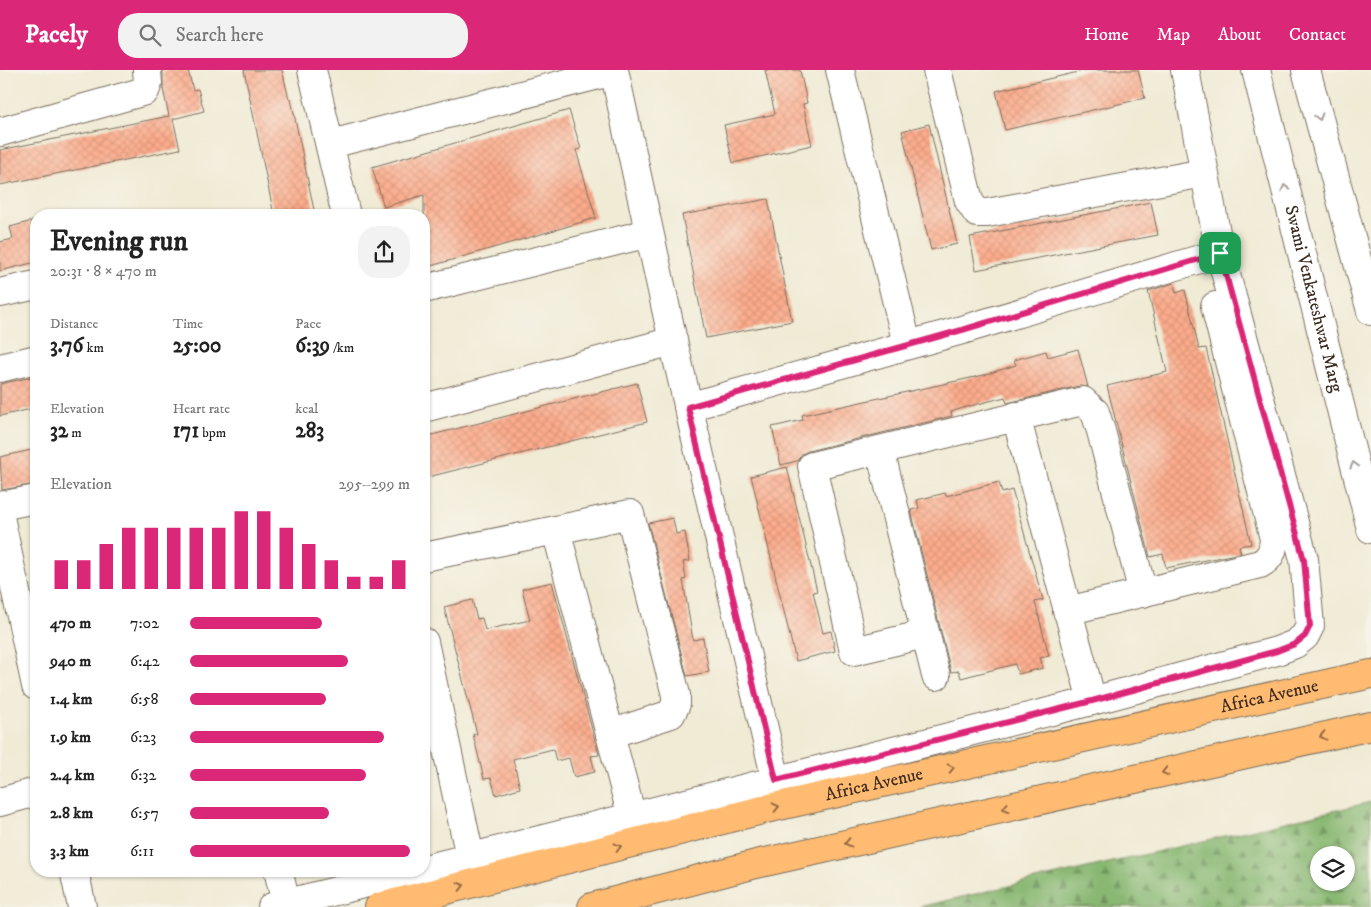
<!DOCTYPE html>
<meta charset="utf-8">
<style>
body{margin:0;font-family:"IM FELL DW Pica",serif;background:#f2f2f2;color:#222;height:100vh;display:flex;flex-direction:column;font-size:19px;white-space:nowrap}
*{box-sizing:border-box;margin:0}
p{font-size:16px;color:#767676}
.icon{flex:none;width:28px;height:28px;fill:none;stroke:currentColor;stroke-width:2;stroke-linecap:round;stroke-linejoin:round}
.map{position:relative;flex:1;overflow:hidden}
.sheet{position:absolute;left:30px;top:139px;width:400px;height:668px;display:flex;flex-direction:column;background:#fff;border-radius:20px;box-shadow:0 1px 4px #0004}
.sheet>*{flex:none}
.buttons{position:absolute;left:1310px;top:776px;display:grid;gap:10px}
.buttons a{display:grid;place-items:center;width:45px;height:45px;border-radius:50%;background:#fff;box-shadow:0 1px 4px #0004;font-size:25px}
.pin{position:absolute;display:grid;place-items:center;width:42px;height:42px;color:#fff;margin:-21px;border-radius:10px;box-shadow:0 2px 8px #0006}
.round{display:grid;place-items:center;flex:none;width:52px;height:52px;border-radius:20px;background:#f2f2f2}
.headline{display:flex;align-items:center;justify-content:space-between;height:85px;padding:0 20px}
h1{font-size:28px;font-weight:800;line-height:38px}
.stats{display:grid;grid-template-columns:repeat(3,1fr);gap:8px;height:85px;padding:5px 20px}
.stats div{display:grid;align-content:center}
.stats b{font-size:21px;font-weight:800}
.stats small{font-size:14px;font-weight:400}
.stats p{font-size:14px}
.chart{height:140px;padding:10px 20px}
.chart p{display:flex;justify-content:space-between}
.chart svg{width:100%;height:90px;margin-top:5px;stroke:#db2777;stroke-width:6}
ul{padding:0 20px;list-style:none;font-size:16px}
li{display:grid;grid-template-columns:80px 60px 1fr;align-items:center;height:38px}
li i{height:12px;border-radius:6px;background:#db2777}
header{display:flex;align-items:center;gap:30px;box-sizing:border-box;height:70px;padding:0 25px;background:#db2777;color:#fff}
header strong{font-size:24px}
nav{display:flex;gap:28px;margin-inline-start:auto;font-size:18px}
.search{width:350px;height:45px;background:#f2f2f2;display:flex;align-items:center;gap:12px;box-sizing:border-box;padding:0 18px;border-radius:20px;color:#767676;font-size:19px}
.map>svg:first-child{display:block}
.forest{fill:url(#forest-firs);stroke:#627148;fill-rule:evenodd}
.building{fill:url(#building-cross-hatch)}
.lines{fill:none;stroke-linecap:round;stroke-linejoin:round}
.minor-casing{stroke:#7a6e5e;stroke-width:30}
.major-casing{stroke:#7a6e5e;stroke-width:30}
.minor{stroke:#fff;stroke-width:28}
.major{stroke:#ffbb71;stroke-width:28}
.oneway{stroke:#a79f9a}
.oneway2{stroke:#936b43}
.route-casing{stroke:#fff;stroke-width:10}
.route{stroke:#db2777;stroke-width:6}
.labels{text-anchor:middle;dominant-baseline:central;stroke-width:4;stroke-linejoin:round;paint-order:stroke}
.street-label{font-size:18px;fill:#3b2a1e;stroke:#f7f3e8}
</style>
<header>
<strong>Pacely</strong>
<div class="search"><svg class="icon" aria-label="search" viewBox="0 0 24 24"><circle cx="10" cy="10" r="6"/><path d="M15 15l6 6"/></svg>Search here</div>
<nav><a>Home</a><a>Map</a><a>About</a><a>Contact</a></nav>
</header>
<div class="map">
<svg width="1371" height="837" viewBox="0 0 1371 837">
<defs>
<pattern id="forest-firs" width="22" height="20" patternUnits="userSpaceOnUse" patternTransform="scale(1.25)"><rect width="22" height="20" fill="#88b872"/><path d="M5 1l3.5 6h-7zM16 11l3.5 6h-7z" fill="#70965d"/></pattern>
<pattern id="building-cross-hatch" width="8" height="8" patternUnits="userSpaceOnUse" patternTransform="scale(1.25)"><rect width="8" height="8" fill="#fcac8c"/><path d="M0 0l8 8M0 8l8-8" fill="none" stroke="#d99478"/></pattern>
</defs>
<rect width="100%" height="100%" fill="#f7f3e8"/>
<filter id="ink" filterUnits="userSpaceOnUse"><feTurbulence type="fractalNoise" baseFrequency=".02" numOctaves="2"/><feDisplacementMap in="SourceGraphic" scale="10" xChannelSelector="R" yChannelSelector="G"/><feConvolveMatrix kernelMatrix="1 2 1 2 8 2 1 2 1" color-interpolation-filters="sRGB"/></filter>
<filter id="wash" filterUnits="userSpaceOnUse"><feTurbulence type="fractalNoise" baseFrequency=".0096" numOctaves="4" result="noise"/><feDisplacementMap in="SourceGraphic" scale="20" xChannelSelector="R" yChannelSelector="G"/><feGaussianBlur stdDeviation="1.12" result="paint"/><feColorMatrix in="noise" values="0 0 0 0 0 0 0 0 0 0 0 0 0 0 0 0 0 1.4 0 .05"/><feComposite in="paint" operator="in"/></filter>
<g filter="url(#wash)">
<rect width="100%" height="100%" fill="#f0ebd5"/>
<path class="forest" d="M1371,732v105h-452zM1319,785h27v27h-27z"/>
<g id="blocks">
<path class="building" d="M163,0h25l5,20 5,-1 6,22 -31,8 7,30 -180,36v-35l169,-34 -6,-27z
M244,0h38l7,29h2l24,116h-41z
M765,0h35l7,33 -4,1 9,41 -79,18 -9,-38 51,-11z
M1087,0h51l7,28 -140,32 -9,-39z
M569,40l12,39 -5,1 20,68 -172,50v-73l-40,12 -12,-40z
M929,54l28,120 -26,6 -29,-119z
M768,129l24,122 -86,17 -24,-123z
M1151,132l7,33 -182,35 -6,-33z
M36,150v42l-36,9v-29l13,-3 -3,-12z
M1174,213l2,10 9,-3 14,59 7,-1 45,196 -12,2 2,7 -75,15 -3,-14 -13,3 -43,-171 60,-14 -19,-81z
M1078,279l10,38 -9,-1 -72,17 -2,-6 -42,11 -12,4 1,4 -144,35 -6,3 -5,7 -16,4 -9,-38 31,-7 -1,-5 182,-40 32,-10 -2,-5 32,-9 2,6z
M36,306v32l-36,8v-32z
M637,313l10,39 -223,56v-41z
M36,379v35l-34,6 -2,-33z
M787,397l30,124 -4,1 10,41 8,-2 4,20 -39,10 -45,-185z
M999,412l3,11 10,-3 31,110 -8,2 14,54 -9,2 3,10 -25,6 -3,-10 -54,14 -2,-7 -8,1 -40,-162 8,-2 -2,-8 28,-7 1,3z
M673,448l3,16 9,-2 5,29 -7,1 3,17 -3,1 10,60 10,-2 6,34 -22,4 -39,-153z
M552,512l47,173 -8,1 4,16 -21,5 -5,-19 -13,3 -3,-12 -40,10 7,29 -24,7 -5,-17 -7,1 -11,-45h4l-33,-127 28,-7 5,19 5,-1 3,12 45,-10 -8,-31z"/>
</g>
</g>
<g filter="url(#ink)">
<use href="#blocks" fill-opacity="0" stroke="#7a6e5e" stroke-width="1"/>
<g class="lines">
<g class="minor-casing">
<g id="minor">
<path d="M312,0l34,145"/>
<path d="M614,0l59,271 103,439"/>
<path d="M840,0l67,274"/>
<path d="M937,0l32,131 8,12h10l217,-40"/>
<path id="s1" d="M1256,0l115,459"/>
<path d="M1306,0l65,241"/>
<path d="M0,62l145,-41 3,-8 -1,-13"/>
<path d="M331,74l283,-73"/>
<path d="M424,219l225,-56"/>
<path d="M0,223l36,-8"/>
<path d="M0,298l36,-9"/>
<path d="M688,337l274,-77 258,-77"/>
<path d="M424,338l249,-67"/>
<path d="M1016,346l76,285"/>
<path d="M880,380l56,226"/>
<path d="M0,436l36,-7"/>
<path d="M0,447l36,169"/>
<path d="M556,460l74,-16 46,181v9l-5,10 -61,20"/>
<path d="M424,487l132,-27 76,287"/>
<path d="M1067,541l193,-47c11,-6 13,-13 14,-25l-59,-233"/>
<path d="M925,564l-71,17 -42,-185 271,-65 12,11 6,19 42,162"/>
<path d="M424,572l46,215"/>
<path d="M0,732l36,-10"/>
<path d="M424,799l668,-168 185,-50 18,-7 10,-8 5,-10 -6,-67 -84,-306 -35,-183"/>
<path d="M74,800l8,37"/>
<path d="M278,800l8,33"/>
<path d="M272,837l147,-37"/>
</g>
</g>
<g class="major-casing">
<g id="major">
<path id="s2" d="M379,837l391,-99 601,-134"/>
<path d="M592,837l164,-43 615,-138"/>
</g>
</g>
<use href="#minor" class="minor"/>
<use href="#major" class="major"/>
</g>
<defs><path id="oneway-chevron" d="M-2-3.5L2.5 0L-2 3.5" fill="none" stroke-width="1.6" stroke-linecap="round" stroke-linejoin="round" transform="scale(1.25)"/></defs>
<g class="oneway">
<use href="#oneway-chevron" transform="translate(1319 47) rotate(74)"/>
<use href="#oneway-chevron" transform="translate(1285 118) rotate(-104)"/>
<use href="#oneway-chevron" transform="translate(1354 395) rotate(-104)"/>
</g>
<g class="oneway2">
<use href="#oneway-chevron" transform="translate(1323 666) rotate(167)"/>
<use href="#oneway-chevron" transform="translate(951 698) rotate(-13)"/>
<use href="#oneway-chevron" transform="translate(1165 702) rotate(167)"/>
<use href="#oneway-chevron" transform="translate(776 737) rotate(-13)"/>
<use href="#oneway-chevron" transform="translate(1006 738) rotate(167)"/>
<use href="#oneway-chevron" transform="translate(848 773) rotate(167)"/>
<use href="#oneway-chevron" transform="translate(618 777) rotate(-14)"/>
<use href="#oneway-chevron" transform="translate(461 816) rotate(-14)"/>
</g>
</g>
<g class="lines" filter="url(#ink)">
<g class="route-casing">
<path id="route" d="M1220,183l84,307 6,66 -5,10 -10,8 -18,7 -185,50 -316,79 -88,-373 274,-77z"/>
</g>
<use href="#route" class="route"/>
</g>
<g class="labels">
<g class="street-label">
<text stroke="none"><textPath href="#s1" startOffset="236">Swami Venkateshwar Marg</textPath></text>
<text stroke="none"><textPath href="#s2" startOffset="915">Africa Avenue</textPath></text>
<text stroke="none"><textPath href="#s2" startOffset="510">Africa Avenue</textPath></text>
</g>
</g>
</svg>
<div class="buttons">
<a><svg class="icon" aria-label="layers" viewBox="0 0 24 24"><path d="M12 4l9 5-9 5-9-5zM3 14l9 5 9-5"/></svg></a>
</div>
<div class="pin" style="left:1220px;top:183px;background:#1e9e55"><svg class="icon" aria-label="arrive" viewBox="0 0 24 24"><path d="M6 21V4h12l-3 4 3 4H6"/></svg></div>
<section class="sheet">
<div class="headline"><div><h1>Evening run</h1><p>20:31 · 8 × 470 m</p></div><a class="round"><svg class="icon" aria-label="share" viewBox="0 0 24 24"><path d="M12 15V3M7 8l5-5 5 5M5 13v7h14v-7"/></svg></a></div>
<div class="stats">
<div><p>Distance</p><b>3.76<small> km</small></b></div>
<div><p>Time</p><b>25:00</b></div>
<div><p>Pace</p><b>6:39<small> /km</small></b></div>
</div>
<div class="stats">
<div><p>Elevation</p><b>32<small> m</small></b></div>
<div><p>Heart rate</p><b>171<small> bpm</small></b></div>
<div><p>kcal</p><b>283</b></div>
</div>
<div class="chart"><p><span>Elevation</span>295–299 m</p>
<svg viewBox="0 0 160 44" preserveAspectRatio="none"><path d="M5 44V30M15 44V30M25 44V22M35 44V14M45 44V14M55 44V14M65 44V14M75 44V14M85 44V6M95 44V6M105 44V14M115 44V22M125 44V30M135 44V38M145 44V38M155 44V30"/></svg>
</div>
<ul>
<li><b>470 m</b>7:02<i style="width:60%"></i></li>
<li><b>940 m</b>6:42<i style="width:72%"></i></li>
<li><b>1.4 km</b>6:58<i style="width:62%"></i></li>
<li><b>1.9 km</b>6:23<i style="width:88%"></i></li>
<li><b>2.4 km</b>6:32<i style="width:80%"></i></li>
<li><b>2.8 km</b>6:57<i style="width:63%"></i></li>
<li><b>3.3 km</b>6:11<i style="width:100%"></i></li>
</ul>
</section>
</div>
